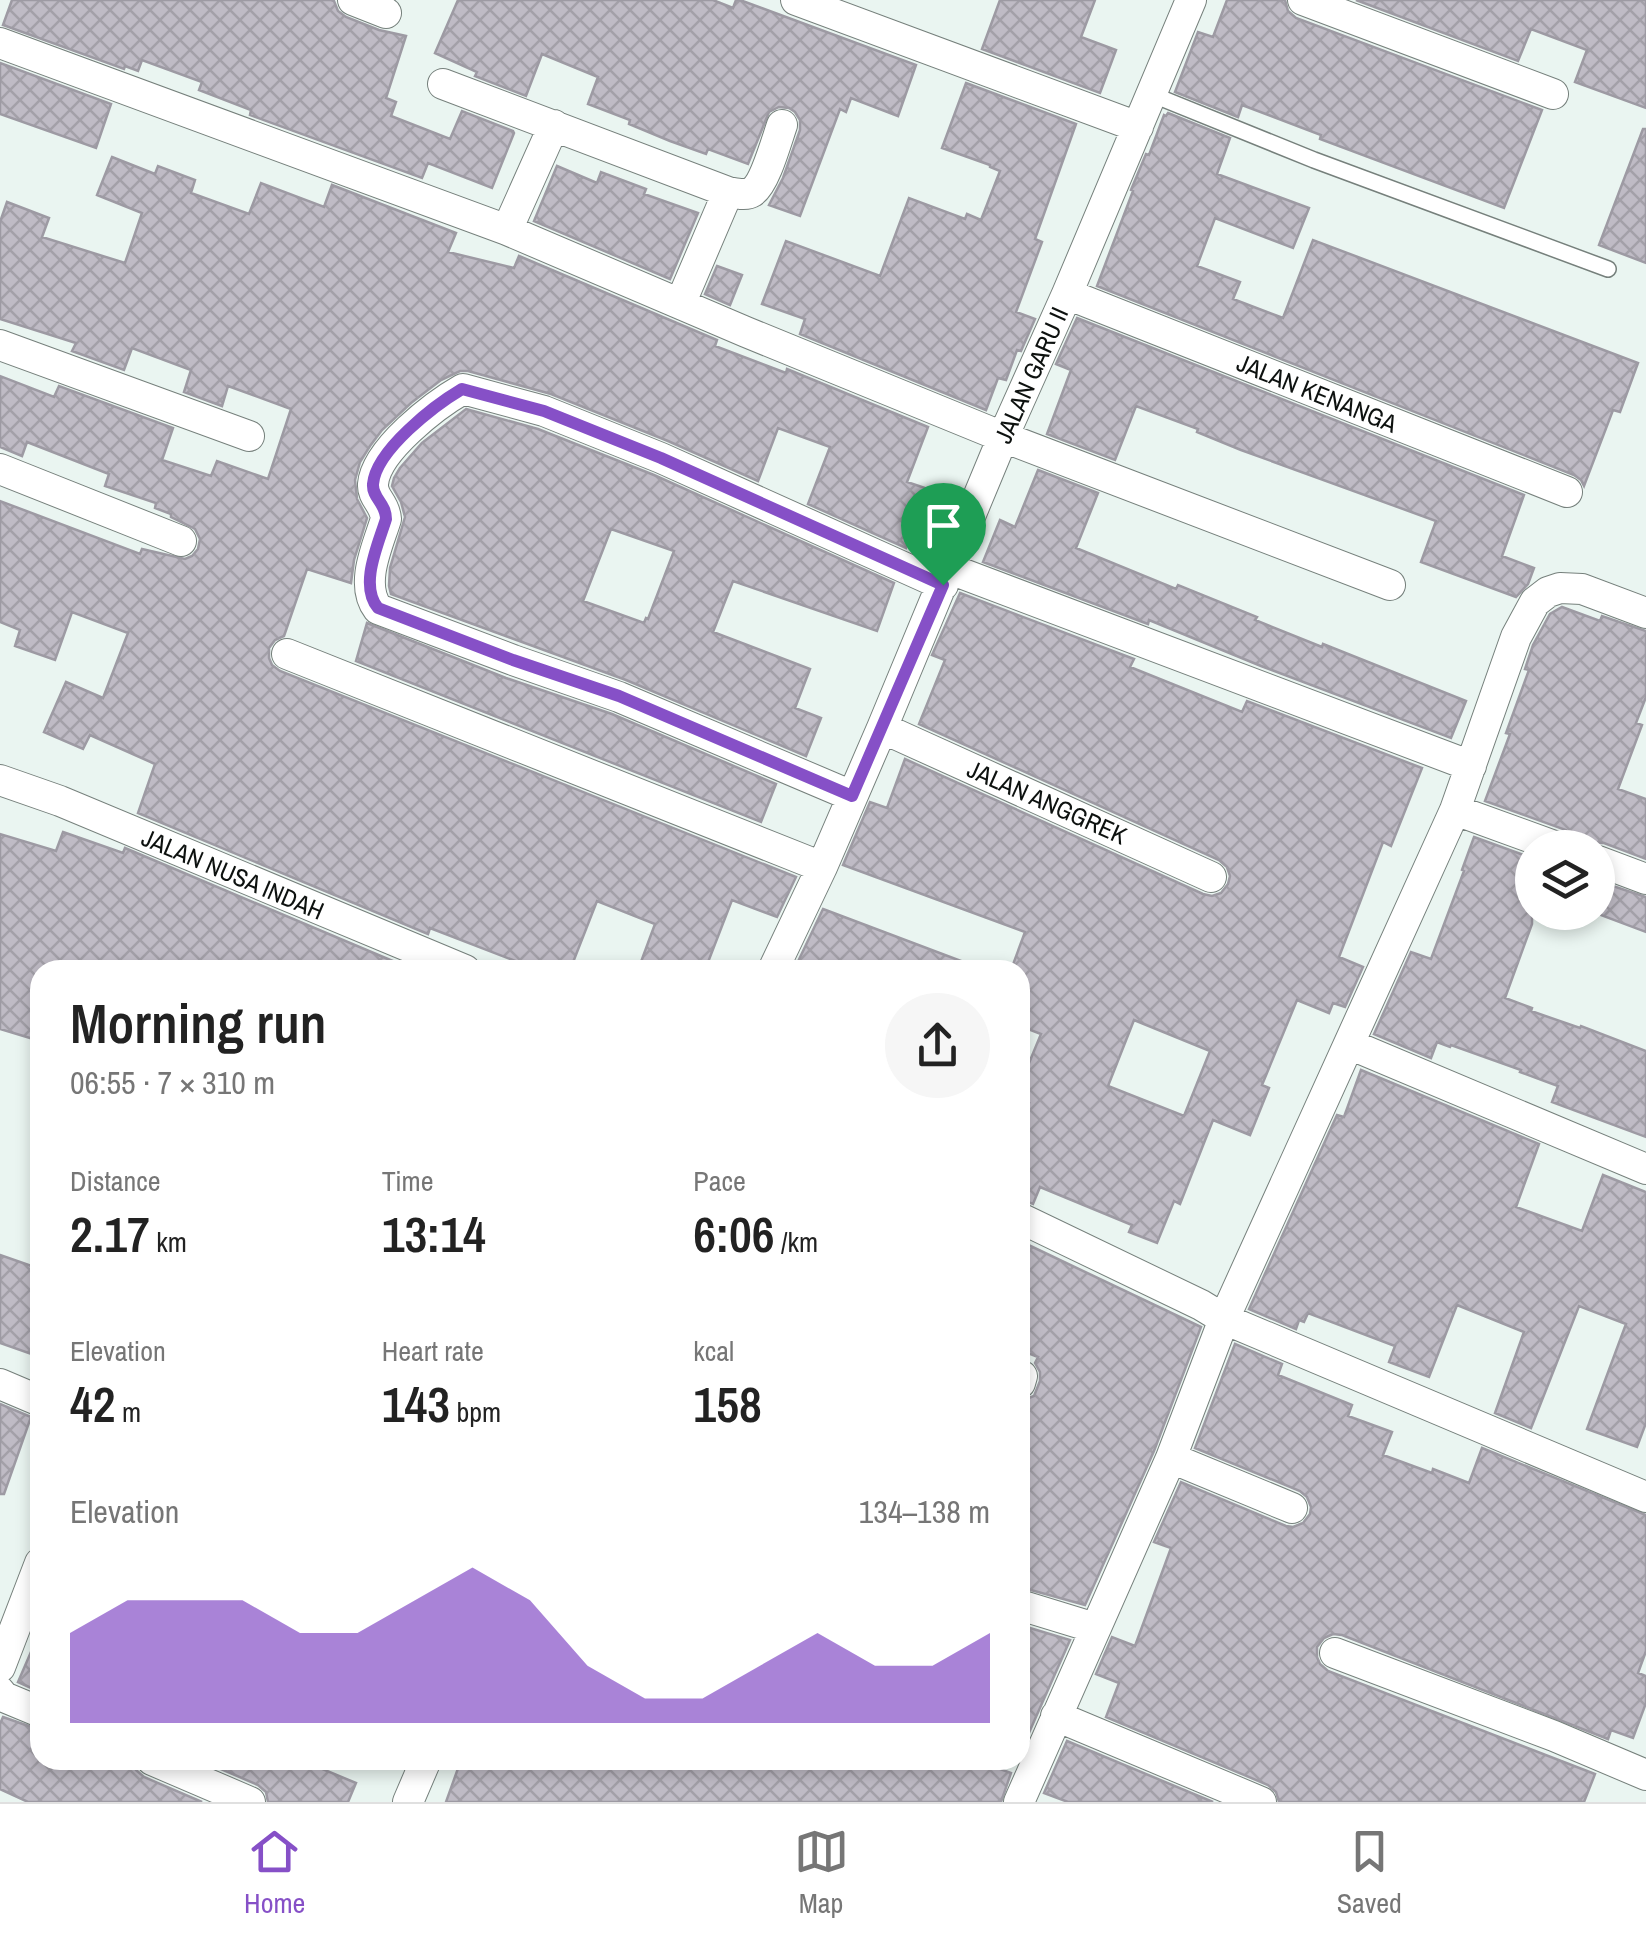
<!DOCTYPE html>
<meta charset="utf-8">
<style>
body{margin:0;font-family:"Archivo Narrow",sans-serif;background:#f6f6f6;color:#222;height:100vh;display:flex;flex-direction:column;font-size:38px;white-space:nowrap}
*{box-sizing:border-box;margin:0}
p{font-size:32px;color:#767676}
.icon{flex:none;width:55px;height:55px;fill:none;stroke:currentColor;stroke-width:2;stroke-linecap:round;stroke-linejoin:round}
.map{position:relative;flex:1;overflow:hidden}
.sheet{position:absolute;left:30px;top:960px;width:1000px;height:810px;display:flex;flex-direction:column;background:#fff;border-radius:30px;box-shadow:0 5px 15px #0003}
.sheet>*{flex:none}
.fabs{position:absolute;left:1515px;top:830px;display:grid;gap:20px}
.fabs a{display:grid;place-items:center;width:100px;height:100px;border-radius:50%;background:#fff;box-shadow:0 5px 15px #0003;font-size:50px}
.pin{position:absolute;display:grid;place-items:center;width:85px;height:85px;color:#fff;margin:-102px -42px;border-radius:50% 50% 50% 0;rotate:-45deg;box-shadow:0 0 10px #0007}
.pin .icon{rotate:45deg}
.round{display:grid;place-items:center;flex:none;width:105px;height:105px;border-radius:52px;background:#f6f6f6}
.headline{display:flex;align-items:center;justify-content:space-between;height:170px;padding:0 40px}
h1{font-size:55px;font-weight:600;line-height:75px}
.figures{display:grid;grid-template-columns:repeat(3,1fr);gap:15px;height:170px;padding:10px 40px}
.figures div{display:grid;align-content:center}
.figures b{font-size:50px;font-weight:600}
.figures small{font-size:28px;font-weight:400}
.figures p{font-size:28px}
.chart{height:280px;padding:20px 40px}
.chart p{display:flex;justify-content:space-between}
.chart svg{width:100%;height:180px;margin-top:10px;fill:#8650c7;opacity:.7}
.dock{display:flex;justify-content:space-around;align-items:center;height:140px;border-top:2px solid #e0e0e0;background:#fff;font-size:28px;color:#767676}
.dock a{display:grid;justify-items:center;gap:5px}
.dock .current{color:#8650c7}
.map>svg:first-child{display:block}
.building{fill:url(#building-cross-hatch);stroke:#9d9aa3;stroke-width:2.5;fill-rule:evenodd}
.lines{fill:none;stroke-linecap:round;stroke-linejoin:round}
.lane-casing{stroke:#76807c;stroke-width:18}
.street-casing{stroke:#76807c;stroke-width:32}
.lane{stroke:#fff;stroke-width:15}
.street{stroke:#fff;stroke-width:30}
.route-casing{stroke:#fff;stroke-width:20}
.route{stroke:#8650c7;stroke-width:12}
.labels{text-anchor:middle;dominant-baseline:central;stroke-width:8;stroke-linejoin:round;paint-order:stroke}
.street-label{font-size:25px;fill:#0d110f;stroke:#fff}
</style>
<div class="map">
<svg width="1646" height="1802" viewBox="0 0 1646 1802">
<defs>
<pattern id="building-cross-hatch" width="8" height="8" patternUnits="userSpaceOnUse" patternTransform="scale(2.5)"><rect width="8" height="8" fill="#bfbbc5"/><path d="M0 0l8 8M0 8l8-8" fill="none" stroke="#a3a0a8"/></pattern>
</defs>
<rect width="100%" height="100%" fill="#eaf5f1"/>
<path class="building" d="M12,0h319l3,1 4,10 8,6 33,13 27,6 -20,62 10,4 -5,14 59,23 12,-28 51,20 1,2 -22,55 -64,-25 -6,15 -172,-63 1,-5 -52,-20 3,-8 -60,-22 -4,11 -13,-5 -1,3 -121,-44z
M458,0h255l20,8 3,-8h4l176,65 -18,51 -47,-18 -5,14 -6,-3 -40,107 -31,-11 14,-27 17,-48v-10l-5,-8 -6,-4 -10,-1 -10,5 -21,52 -40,-15 -2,5 -36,-13 -41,-17 1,-4 -42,-16 10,-27 -56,-23 -16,42 -51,-20 2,-4 -42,-19z
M1000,0h95l-14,37 35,13 -16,43 -118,-44z
M1227,0h58l3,11 8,7 246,92 -38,98 -184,-69 1,-4 -79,-30 -4,12 -63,-25 23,-60 15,5z
M1356,0h290v108l-71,-26 12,-32 -56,-21 -13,32z
M0,63l111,41 -15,44 -96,-34z
M966,83l110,41 -41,115 7,3 -26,70 19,7 -14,32 -4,-1 -11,30 -8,-2 -12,32 -186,-76 5,-15 -43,-15 24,-63 94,35 29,-78 56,21 2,-5 14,6 19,-49 -10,-4v-2l-48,-17z
M1168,113l62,25 -13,36 92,34 -16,40 -78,-30 -18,48 43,16 -7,17 50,19 30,-78 325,123 -18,49 -7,-2 -29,76 -3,-6 -7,-5 -477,-189 36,-95 -2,-1 15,-36 3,1 15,-40 2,1z
M1643,129h3v134l-47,-18z
M112,157l43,17 3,-8 37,14 -4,13 58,21 12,-31 63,24 8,-22 124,48 -8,19 66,16 5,-12 198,84 -2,6 71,27 1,-4 141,58 -21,55 27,9 -17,47 -7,-3 -4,13 -98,-44 22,-57 -52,-19 -20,53 -90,-40 -117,-47 -83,-23h-8l-19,9 -30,23 -29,27 -12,16 -10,16 -5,18 2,19 10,19 -13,42 -3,23 -44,-14 -23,67 -9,4 -6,8v10l3,7 8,6 516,206 -19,40 -45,-17 -27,70h-67l17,-46 -58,-23 -27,69h-49l2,-6 -93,-36 -2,6 -290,-121 17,-49 -65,-29 -7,14 -39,-17 22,-50 37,16 25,-65 -56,-21 -17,48 -40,-14 5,-16 -20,-8v-121l140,53 2,-5 43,10 7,-3 6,-7 2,-10 -5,-10 -24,-12v-3l-16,-6 1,-5 -51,-17 4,-12 -82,-32 -5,14 -22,-9v-71l54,21 5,-11 114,42 -11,32 49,16 6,-15 51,18 23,-70 -63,-23 -6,20 -38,-14 7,-22 -59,-22 -8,22 -52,-19 4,-8 -76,-24v-97l7,-20 42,16 -7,19 83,26 17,-50 -45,-18z
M557,166l40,17 4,-11 45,17 -2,5 54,19 -28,66 -136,-58z
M717,266l25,9 -12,30 -25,-11z
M1077,318l447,177 -22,61 32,12 -6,16 -12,13 -95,-35 15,-41 -195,-71 -44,-18 1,-3 -62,-23 -21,54 -68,-26 24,-64 -15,-6z
M466,409l72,20 116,46 240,108 -17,48 -144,-50 -20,51 97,37 -15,39 26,10 -15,38 -180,-76 -235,-86 -2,-8 1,-18 15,-51 -4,-15 -9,-16 2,-8 6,-10 22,-25zM611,529l63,22 -26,68 -2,-1 -2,5 -61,-22z
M1038,470l60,23 -22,55 100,41 2,-4 79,32 -2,3 67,27 1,-3 143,57 -15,37 -190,-72 -112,-46 -1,4 -165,-62 17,-42 15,7z
M960,593l174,66 -4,8 112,45 5,-11 175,67 -31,78 -8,-4 -44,115 24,10 -18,40 -12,-4 -4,10 -32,-13 -35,85 7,3 -19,47 -37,-15 -33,84 -6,-3 -17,42 -28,-11 3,-7 -92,-38 -7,17 -13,-5v-74l9,-22 -9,-3v-15l21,-51 -21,-8v-56h-9l14,-38 -182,-67 27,-63 17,6 18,-49 298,135 9,2 9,-3 7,-9 2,-8 -3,-9 -8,-7 -300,-136 26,-64 -13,-5zM1134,1020l76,31 -26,65 -76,-30z
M1562,607l38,14 2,-5 44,15v66l-10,26 6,2 -24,64 28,10v60l-42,-16h-10l-9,5h-7l-3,-11 -9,-7 -81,-29 25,-67 -4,-1 23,-63 -4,-1 8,-24 17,-31z
M367,623l139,55 106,36 164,70 -15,38 -405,-161z
M63,832l60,21 2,-5 289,122h-374v71l-40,-12v-195l56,17z
M1474,837l58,21v66l-27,74 27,10 -1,3 49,17 1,-2 65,25v86l-94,-35 6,-16 -38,-14 1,-2 -70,-25 -1,2 -13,-5 -6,16 -57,-24 37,-82 20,7 33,-88 -2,-1z
M1598,881l48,16v35l-48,-18z
M823,909l154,58 -1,3h-182z
M1361,1070l178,74 -23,63 66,24 21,-56 43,17v231l-9,24 -50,-18 39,-105 -47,-18 -48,122 -36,-15 29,-81 -67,-27 -28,72 -40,-15 6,-16 -87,-33 -4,9 -5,-2 -3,9 -47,-20 88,-194 7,2z
M1020,1241l181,86 -47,124 -69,154 -65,-18v-183l1,-3 13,-5 6,-15v-9l-5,-9 3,-6 -18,-7z
M0,1255l40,14v88l-40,-14z
M1235,1344l47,20 -4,11 74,30 -4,11 44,16 -9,23 49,18 1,-4 36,14 13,-35 164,67v136l-8,22 8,3v27l-13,35 -22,-8 -3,9 -266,-104 -9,-1 -9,4 -7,9v10l3,7 8,7 267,103 -11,28h-305l-3,-10 -8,-7 -162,-68 13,-34 -23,-9 16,-37 23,9 36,-98 -17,-6 27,-60 105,44 7,1 10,-4 7,-9 1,-7 -4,-10 -7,-6 -105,-43z
M0,1404l31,13 -27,77h-4z
M1020,1625l50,15 -50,113z
M40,1631v61l-22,-10z
M3,1717l37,13v30h94l2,10 8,7 58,25h-174l-28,-13v-65z
M1067,1741l146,61h-145l-24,-9z
M200,1760h101l55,23 -8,19h-80l-2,-10 -8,-7z
M461,1760h515l35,13 -10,29h-555z"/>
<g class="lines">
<g class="lane-casing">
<path id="lane" d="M1151,94l163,66 294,109"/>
</g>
<g class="street-casing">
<path id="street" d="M353,0l33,13
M796,0l342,127
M1303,0l250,94
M0,43l507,187 239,102 257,105 387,148
M443,84l285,108
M507,230l47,-105
M1067,294l500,198
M681,302l47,-110c7,1 18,4 24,0 13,-8 25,-53 30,-67
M0,345l249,91
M0,469l181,72
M950,569l521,197
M287,654l535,213
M882,728l329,149
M0,780l60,21 405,169
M852,796l-233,-99 -106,-37 -135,-51c-19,-25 0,-64 8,-90 -1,-16 -14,-21 -13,-35 3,-34 62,-79 90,-95l81,22 117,47 282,127
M1455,810l105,38
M1598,861l48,18
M773,970l49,-103 60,-139 121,-291 64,-143 124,-294
M1349,1044l297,125
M1020,1218l181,87 23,14 422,178
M1020,1383l2,-7
M0,1384l40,17
M1171,1458l121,50
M1020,1605l75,23
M1335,1653l219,83 92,39
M0,1667l40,-104
M0,1692l4,5 36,15
M1056,1716l205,86
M152,1760l98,42
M408,1802l18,-42
M1019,1802l152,-344 53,-139 231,-509 61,-173 19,-35 13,-10 12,-4 22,1 64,24"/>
</g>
<use href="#lane" class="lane"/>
<use href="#street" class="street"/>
</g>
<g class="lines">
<g class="route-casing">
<path id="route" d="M462,389l82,22 117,47 282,127 -91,211 -233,-100 -106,-36 -135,-52c-19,-23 0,-63 8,-89 0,-16 -14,-21 -13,-35 3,-34 62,-79 89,-95z"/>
</g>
<use href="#route" class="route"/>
</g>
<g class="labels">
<g class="street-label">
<text transform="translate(1031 375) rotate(-66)">JALAN GARU II</text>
<text transform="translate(1317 393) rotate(22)">JALAN KENANGA</text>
<text transform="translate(1047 802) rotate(24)">JALAN ANGGREK</text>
<text transform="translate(233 874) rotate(23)">JALAN NUSA INDAH</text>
</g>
</g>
</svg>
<div class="fabs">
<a><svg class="icon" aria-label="layers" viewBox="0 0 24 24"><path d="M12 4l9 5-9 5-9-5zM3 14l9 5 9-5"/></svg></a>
</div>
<div class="pin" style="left:943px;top:585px;background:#1e9e55"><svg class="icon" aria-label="arrive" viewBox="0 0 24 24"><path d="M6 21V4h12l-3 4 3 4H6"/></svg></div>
<section class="sheet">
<div class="headline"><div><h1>Morning run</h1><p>06:55 · 7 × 310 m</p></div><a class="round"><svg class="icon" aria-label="share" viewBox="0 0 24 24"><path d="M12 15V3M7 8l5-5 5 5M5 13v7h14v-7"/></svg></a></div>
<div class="figures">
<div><p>Distance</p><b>2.17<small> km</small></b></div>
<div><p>Time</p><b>13:14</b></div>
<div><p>Pace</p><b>6:06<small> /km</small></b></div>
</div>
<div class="figures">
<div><p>Elevation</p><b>42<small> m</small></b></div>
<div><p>Heart rate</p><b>143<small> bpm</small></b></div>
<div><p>kcal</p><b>158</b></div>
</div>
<div class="chart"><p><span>Elevation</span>134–138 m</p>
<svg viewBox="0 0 160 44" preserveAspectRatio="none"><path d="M0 44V22L10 14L20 14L30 14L40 22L50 22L60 14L70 6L80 14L90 30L100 38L110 38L120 30L130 22L140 30L150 30L160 22V44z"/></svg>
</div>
</section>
</div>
<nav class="dock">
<a class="current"><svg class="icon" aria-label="home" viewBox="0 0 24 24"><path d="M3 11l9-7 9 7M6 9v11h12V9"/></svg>Home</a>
<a><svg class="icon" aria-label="map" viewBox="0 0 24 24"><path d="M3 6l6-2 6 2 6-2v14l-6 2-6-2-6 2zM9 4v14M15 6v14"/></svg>Map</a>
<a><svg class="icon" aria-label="saved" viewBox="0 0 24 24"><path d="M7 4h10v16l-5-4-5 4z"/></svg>Saved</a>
</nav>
